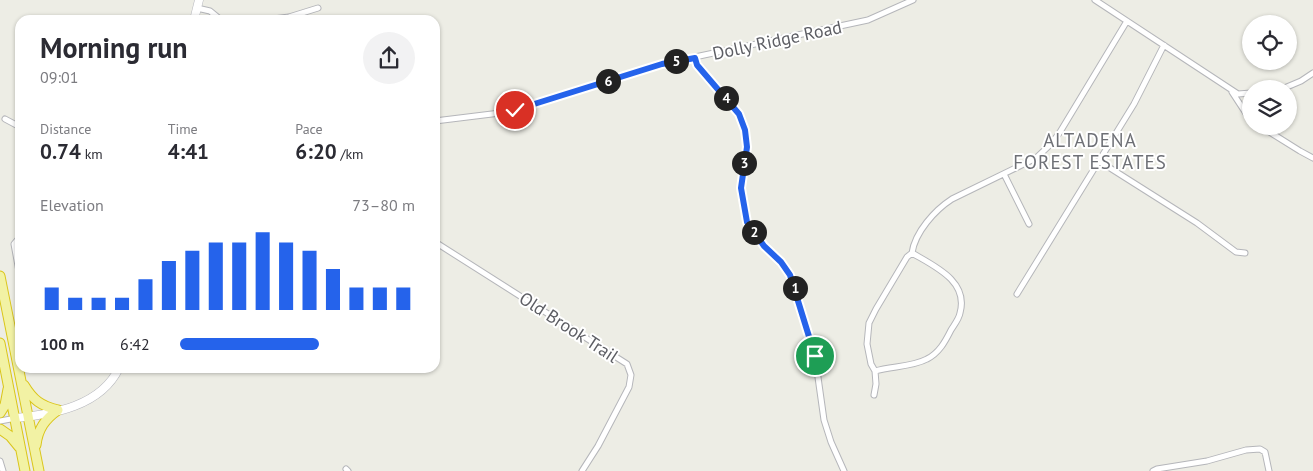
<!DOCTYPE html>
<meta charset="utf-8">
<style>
body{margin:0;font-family:"PT Sans",sans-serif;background:#f2f2f3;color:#2b2b33;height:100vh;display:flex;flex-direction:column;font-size:19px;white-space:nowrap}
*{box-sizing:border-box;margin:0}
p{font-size:16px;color:#7c7c81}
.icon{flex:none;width:28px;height:28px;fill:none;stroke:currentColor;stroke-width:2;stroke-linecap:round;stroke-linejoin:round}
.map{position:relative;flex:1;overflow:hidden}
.drawer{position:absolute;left:15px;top:15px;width:425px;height:358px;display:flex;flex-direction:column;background:#fff;border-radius:15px;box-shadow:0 1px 4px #0004}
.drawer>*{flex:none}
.controls{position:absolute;left:1242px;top:15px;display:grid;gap:10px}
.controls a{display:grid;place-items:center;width:55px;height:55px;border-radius:50%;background:#fff;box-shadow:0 1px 4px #0004;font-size:25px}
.pin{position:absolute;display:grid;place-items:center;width:42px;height:42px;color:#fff;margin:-21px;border:2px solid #fff;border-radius:50%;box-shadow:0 1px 5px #0007}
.km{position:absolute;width:25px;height:25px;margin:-12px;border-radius:50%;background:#222;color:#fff;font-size:14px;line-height:25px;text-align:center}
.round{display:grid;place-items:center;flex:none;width:52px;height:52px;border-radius:26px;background:#f2f2f3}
.head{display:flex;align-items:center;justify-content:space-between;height:85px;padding:0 25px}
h1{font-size:28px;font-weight:700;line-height:38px}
.stats{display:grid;grid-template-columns:repeat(3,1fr);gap:8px;height:85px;padding:5px 25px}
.stats div{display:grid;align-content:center}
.stats b{font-size:21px;font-weight:700}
.stats small{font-size:14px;font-weight:400}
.stats p{font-size:14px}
.chart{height:140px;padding:10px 25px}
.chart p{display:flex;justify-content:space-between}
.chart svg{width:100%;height:90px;margin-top:5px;stroke:#2563eb;stroke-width:6}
ul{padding:0 25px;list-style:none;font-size:16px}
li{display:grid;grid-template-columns:80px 60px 1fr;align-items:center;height:38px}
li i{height:12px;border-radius:6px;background:#2563eb}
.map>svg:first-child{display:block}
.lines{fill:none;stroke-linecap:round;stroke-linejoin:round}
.minor-casing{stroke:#b5b6ba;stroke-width:7}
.secondary-casing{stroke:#b6b7bd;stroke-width:9}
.trunk-casing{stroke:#dac519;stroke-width:11}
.minor{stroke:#fff;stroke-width:5}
.secondary{stroke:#fff;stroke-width:8}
.trunk{stroke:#f2f2a4;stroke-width:9}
.route-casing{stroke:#fff;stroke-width:10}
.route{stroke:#2563eb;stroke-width:6}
.labels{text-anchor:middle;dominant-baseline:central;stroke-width:4;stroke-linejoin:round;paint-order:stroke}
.street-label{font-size:18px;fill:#5d5e64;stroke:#fff}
.neighbourhood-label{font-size:19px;letter-spacing:1px;fill:#6e7076;stroke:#fff}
</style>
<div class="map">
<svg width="1313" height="471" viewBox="0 0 1313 471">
<rect width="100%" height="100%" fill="#edede5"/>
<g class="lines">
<g class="minor-casing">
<path id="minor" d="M1095,0l143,94 13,-1
M197,8l13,3 11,9
M266,20l23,-3 29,-9
M695,58l2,7 42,49 6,16 2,17 -6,41 6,34 17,24 17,17 10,12 24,81 9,64 7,22 13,29
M1282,89l19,-8 12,-8
M1232,92l19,29
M5,119l15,8
M435,121l65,-8 26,-6 136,-43 206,-44 45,-20
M1260,126l40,25 13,7
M1099,161l98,62 39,29 9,1
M1004,174l25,50
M20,237l-6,7 6,33
M435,242l192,122 4,11 -2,12 -31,59 -16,25
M1017,294l117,-190 30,-59
M875,371c17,-5 37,-4 52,-12 12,-6 18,-17 24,-29 3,-5 8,-11 9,-17 9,-32 -26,-47 -48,-60
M874,395l2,-11 -1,-13 -4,-7 -4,-20 2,-21 7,-14 31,-52 5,-4c3,-21 23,-43 40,-54l84,-41 15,-14 9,-12 67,-111
M0,421l16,-3
M0,461l3,10
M346,469l2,2
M1153,471l4,-2 50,-8 39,-11 14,-1 5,3 4,19"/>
</g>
<g class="secondary-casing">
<path id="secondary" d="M194,20l5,-20
M16,418c38,-4 85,-12 103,-50"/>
</g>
<g class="trunk-casing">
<path id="trunk" d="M0,276l39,195
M0,343l25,128
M24,385c9,15 17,21 34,25
M0,413l5,-8 3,-16
M0,429l10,7 9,11
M36,445c2,-16 9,-26 22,-35"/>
</g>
<use href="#minor" class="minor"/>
<use href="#secondary" class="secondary"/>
<use href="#trunk" class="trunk"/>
</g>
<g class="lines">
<g class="route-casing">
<path id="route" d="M515,110l147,-46 33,-6 2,7 42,49 6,16 2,17 -6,41 6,34 17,24 17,16 9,13 25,81"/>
</g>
<use href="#route" class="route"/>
</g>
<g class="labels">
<g class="street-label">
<text transform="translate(777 40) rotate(-12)">Dolly Ridge Road</text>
<text transform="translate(569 327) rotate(33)">Old Brook Trail</text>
</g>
<g class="neighbourhood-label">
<text x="1090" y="140">ALTADENA<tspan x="1090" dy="22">FOREST ESTATES</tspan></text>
</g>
</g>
</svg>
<div class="controls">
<a><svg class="icon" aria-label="locate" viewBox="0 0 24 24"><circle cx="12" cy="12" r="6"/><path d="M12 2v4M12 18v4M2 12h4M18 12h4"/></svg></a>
<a><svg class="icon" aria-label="layers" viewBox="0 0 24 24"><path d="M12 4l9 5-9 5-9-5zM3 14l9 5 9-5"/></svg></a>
</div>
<div class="pin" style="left:815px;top:356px;background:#1e9e55"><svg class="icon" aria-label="arrive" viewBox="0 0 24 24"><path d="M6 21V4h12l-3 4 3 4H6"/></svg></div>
<div class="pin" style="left:515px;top:110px;background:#d93025"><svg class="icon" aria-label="check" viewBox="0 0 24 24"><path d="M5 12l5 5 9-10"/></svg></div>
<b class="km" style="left:795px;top:288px">1</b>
<b class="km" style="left:754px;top:232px">2</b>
<b class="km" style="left:744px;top:163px">3</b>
<b class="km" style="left:726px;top:98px">4</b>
<b class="km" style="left:676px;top:61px">5</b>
<b class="km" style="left:608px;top:81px">6</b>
<section class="drawer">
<div class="head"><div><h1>Morning run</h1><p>09:01</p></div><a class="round"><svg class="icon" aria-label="share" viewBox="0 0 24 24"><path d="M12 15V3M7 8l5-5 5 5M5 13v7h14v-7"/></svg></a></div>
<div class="stats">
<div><p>Distance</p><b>0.74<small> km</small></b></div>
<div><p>Time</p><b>4:41</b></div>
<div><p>Pace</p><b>6:20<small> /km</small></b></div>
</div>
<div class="chart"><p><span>Elevation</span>73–80 m</p>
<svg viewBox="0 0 160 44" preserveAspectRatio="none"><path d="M5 44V33M15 44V38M25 44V38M35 44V38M45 44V29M55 44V20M65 44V15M75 44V11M85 44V11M95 44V6M105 44V11M115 44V15M125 44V24M135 44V33M145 44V33M155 44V33"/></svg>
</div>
<ul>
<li><b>100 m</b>6:42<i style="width:59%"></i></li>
</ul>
</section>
</div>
